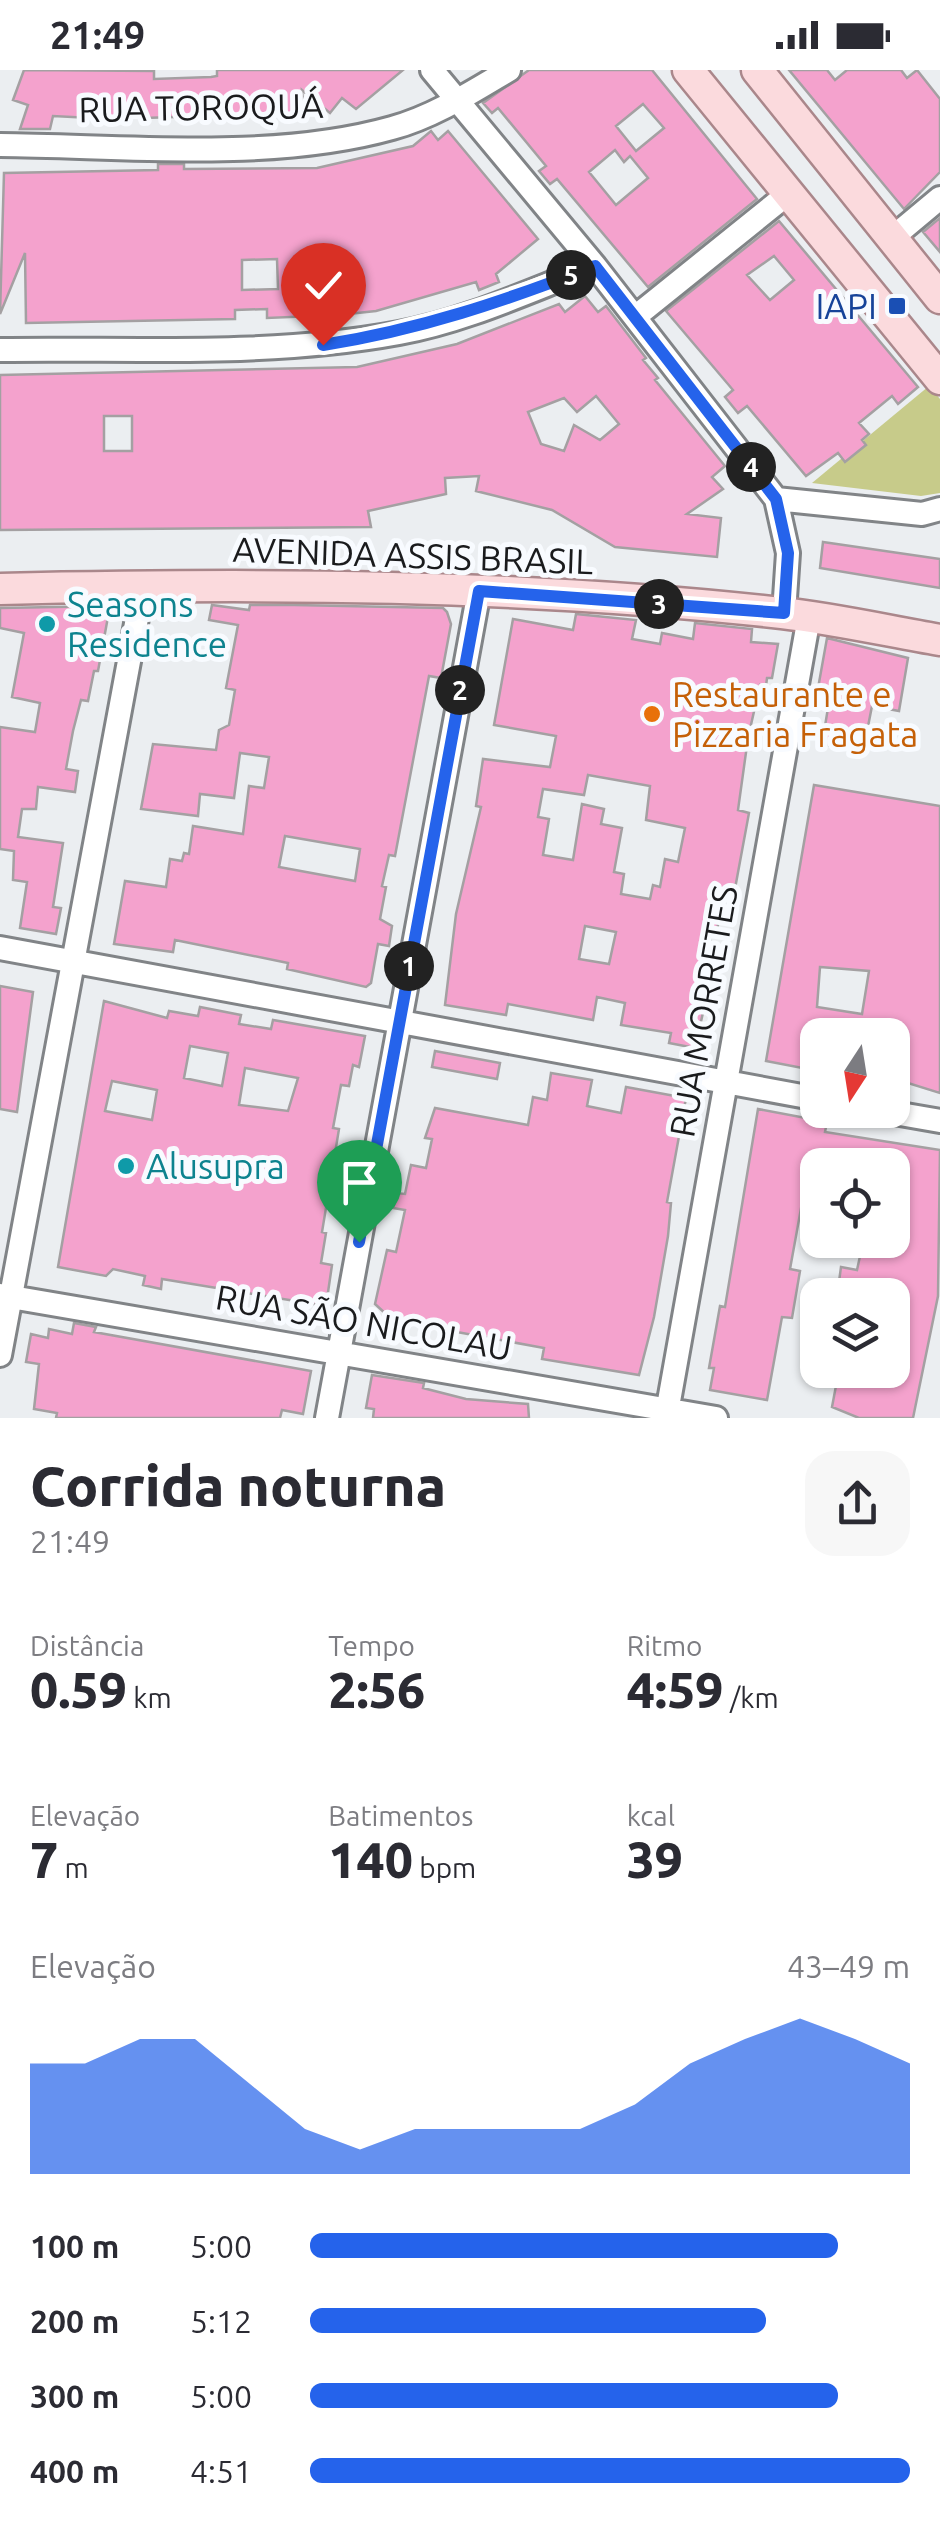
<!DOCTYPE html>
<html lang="pt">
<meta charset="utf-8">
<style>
body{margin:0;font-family:Ubuntu,sans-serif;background:#f7f7f7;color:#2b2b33;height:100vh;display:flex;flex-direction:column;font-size:38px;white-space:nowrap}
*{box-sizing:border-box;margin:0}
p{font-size:32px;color:#7c7c81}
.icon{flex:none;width:55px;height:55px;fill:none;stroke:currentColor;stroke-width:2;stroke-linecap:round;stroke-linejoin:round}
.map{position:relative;height:1348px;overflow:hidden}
.details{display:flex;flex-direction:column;background:#fff;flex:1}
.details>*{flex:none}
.needle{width:65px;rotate:192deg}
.fabs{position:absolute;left:800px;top:948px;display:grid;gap:20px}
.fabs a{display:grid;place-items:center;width:110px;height:110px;border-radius:20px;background:#fff;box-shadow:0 2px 8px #0004;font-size:50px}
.pin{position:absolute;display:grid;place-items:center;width:85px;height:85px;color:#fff;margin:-102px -42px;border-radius:50% 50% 50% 0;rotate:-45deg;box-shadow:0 0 10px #0007}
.pin .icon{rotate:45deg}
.km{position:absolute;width:50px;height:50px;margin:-25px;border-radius:50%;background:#222;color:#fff;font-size:28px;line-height:50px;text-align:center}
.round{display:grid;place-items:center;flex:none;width:105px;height:105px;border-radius:30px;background:#f7f7f7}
.head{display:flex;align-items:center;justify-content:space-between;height:170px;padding:0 30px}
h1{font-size:55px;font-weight:800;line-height:75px}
.figures{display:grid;grid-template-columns:repeat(3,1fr);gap:15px;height:170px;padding:10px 30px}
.figures div{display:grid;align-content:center}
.figures b{font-size:50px;font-weight:800}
.figures small{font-size:28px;font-weight:400}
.figures p{font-size:28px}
.chart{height:280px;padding:20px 30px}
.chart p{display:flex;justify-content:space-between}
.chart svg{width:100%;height:180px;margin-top:10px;fill:#2563eb;opacity:.7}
ul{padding:0 30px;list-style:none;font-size:32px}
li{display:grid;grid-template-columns:160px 120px 1fr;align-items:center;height:75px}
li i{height:25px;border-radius:12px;background:#2563eb}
.status{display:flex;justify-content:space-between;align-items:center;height:70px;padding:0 50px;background:#fff;direction:ltr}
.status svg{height:28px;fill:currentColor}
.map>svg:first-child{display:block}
.green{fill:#c7cb8a}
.building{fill:#f4a2cd;stroke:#a4a0a2;stroke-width:2.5;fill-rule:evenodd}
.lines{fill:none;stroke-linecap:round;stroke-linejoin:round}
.minor-casing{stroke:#818487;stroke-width:28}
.major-casing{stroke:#aa878b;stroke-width:35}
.minor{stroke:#fff;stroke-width:22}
.major{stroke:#fbdadd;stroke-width:30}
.route-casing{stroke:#fff;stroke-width:20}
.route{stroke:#2563eb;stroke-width:12}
.transit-dot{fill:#1a4fb4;stroke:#f8fbff;stroke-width:4}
.culture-dot{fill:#0f9aa8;stroke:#f8fbff;stroke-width:4}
.food-dot{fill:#e8710a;stroke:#f8fbff;stroke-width:4}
.labels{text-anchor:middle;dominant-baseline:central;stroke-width:10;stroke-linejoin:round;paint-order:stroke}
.street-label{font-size:35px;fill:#1a1b1d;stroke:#f8fbff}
.transit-label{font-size:35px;fill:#164399;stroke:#f8fbff;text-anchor:end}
.culture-label{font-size:35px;fill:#0d838f;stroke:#f8fbff;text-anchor:start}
.food-label{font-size:35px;fill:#c56008;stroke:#f8fbff;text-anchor:start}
</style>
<div class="status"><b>21:49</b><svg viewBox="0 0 49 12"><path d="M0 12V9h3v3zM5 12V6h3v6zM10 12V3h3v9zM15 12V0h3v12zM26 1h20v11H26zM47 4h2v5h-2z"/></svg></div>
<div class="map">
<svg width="940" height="1348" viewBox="0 0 940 1348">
<rect width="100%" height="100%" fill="#ebeef1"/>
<path class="green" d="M929,316l11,13v94l-19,3 -109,-13z"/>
<path class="building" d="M24,0l130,1v8l57,-2 6,-1v-6h186l-47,39 -14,-11 -12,15 -28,-23 2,23 -193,6 -58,-3 -3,13h-30l8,-24 -15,-5z
M529,0h123l105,129 -109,88 -91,-108 -7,5 -11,-13 7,-5 -48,-58 -6,5 -9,-10zM643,34l21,24 -28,23 -20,-25zM615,80l9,12 6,-6 18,22 -32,27 -27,-33z
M789,0h38l8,10 12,-10h54l6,8 10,-8 23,29v73l-36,37z
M431,61l7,9 10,-9 90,108 -42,35 3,8 -20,8 -3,-8 -100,29 -37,4 -72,3v-9l-32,1v9l-209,4 -1,-70 -25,61 4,-141 154,-3v-6h26v5l133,-1 96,-22zM277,189l1,30 -36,1v-30z
M940,148v34l-17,-20z
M779,151l139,166 -20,17 -6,-8 -33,27 10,11 -7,6 4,5 -21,17 -7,-9 -32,23 -59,-70 -9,7 -13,-16 8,-7 -67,-79zM774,186l20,24 -24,20 -23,-25z
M585,226l13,16 8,-6 40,52 -3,2 15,18 -3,2 70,86 -13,11 11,12 -36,25 34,4 -4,39 -102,-10 -63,-37 -76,-19 3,-15 -34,2 1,16 -78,17 3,16 -371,3v-155l357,-8 100,-23 102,-40 6,8zM596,326l23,28 -19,16 -26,-15 -10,26 -23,-7 -13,-32 36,-14 13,14zM104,346h28v35h-28z
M823,472l117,17v29l-120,-20z
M212,535l37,5 1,-5h44l149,3 4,4 4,12 -10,54 -12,-2 -34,180 -6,-1 -7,31 4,1 -6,32 12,7 -3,20 -11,-2 -7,39 -5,4 -79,-18 1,-6 -113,-23 -2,12 -59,-8 11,-63 41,6 4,-28 12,2 2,-8 5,1 4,-28 50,8 6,-48 15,2 5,-31 -29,-4 -6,45 -34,-4 -2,22 -57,-7 12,-65 63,6 3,-20 10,-5 6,-35 -9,-2 12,-63 -29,-5zM285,766l75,13 -5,32 -76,-14z
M110,536l-12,65h-4l-6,30 -7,-1 -8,31 -7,38 12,2 -3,21 -37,-5 -2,22h-14l-4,28 45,6 -10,64 8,1 -5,26 -36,-6 7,-46 -14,-2 1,-29 -14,-2v-122l35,5 5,-29 -28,-6 12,-64 -24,-5v-20z
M576,544l60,6 -4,19 28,5 2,-11 31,6 2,-16 57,6 -1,13 27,2 -6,34h-5l-1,8 -6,-1 -12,53 -10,72 11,3 -15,81 -11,-2 -6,39h-5l-9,51 4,1v12l-12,53 -26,-5 2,-10 -50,-8 4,-22 -28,-6 -4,23 -85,-16 -2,11 -61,-10 11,-91 25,-107 -5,-1 7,-47 67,8 6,-31 -62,-11 19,-106 60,11zM588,705l62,11 -4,34 39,8 -7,34 -13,-3 -5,28 -7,-2 -3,14 -29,-5 3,-20 -10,-2 8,-44 -21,-4 3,-15 -22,-5 -9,56 -30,-5 6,-36 -11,-2 5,-28 41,6zM585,856l31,6 -7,32 -30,-5z
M827,568l81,20 -9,53 -27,-5 -9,46 -41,-8 6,-36 -13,-3z
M814,715l126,21v287l-48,-15v-43h-74v36l-52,-10zM820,897l49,4 -7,43 -45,-7z
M0,916l33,6 -16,120 -17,-3z
M104,931l63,17 2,-7 29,5 2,-9 41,8 -2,9 32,5 2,-9 92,16 -6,31 -6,-2 -4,21 -8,-1 -8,43 6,1 -17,103 4,1 -5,30 11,2 -6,41 -164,-27 -1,10 -18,-4 2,-9 -32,-7 -7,7 -48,-9zM190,976l38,7 -6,33 -38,-8zM245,998l53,10 -10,33 -49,-6zM112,1011l45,9 -5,30 -47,-9z
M435,981l65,12 -3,16 -65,-12z
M551,1003l41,7 -5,26 34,7 5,-26 60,11 -19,104 4,1 -3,33 -14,81 -15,58 -97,-16 2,-11 -98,-18 1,-3 -60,-12 -12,-11 12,-54 9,2 9,-42 -12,-2 3,-15 9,1 6,-29 15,3 6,-29 -7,-1 10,-30 93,17 5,-28 14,3z
M758,1039l69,13 -2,10 115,18 -2,146 -25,122h-54l-27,-11 7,-37h53v-75h-39l-15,-6 3,-22 16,3 5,-23 9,1 2,-8h19v-75h-74v29l-14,-2 -14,77 10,2 -8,47 -10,-1 -15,83 -57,-10 4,-22h-5l11,-62 5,1z
M74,1253l22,4 -2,5 217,39 -8,43 -21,-4 -2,8h-224l1,-5 -23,-4 5,-45 -13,-2 5,-28 17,4 1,-9 23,5z
M372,1305l52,8 -1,5 43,11 62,5 1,14h-156l1,-9 -8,-1z"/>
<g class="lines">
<g class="minor-casing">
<path id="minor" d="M432,0l163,196 181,233 12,54 -4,60
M0,75c125,1 271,17 392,-17 41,-11 80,-36 117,-58
M892,168l48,-40
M635,247l154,-124
M0,280c132,-2 269,7 399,-17 67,-12 132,-43 196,-67
M776,429l146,15 18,-5
M0,878l818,151
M877,1040l63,11
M0,1225l716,123
M0,1285l143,-769
M327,1348l152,-827
M666,1348l143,-801"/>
</g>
<g class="major-casing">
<path id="major" d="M688,0l252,309
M757,0l183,228
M0,519c261,-6 523,-5 782,24 53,6 106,18 158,27"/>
</g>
<use href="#minor" class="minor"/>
<use href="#major" class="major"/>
</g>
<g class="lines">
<g class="route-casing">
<path id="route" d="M323,275c96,-15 182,-44 272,-79l181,233 12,54 -4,60 -305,-22 -120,651"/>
</g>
<use href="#route" class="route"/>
</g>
<rect class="transit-dot" x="887" y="226" width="20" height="20" rx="5"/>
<g class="culture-dot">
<circle cx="47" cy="554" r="10"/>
<circle cx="126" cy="1096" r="10"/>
</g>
<circle class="food-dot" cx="652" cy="644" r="10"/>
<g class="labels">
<g class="street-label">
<text transform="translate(201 37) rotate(-1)">RUA TOROQUÁ</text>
<text transform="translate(413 485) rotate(2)">AVENIDA ASSIS BRASIL</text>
<text transform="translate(703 941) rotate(-80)">RUA MORRETES</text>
<text transform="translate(364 1252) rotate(10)">RUA SÃO NICOLAU</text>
</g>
<g class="transit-label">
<text x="877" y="236">IAPI</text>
</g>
<g class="culture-label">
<text x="67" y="534">Seasons<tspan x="67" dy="40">Residence</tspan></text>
<text x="146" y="1096">Alusupra</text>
</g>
<g class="food-label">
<text x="672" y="624">Restaurante e<tspan x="672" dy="40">Pizzaria Fragata</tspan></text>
</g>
</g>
</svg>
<div class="fabs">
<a><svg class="needle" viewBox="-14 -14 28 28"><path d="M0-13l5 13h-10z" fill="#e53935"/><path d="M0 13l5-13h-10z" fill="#7c7c81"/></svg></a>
<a><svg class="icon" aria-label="locate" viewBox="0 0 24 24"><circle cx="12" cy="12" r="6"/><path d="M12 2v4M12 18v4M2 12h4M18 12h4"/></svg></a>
<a><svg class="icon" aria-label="layers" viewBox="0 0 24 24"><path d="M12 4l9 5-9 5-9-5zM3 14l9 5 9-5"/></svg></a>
</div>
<div class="pin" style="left:359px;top:1172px;background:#1e9e55"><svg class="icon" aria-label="arrive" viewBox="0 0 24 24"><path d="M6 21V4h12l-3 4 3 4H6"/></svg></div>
<div class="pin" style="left:323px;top:275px;background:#d93025"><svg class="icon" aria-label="check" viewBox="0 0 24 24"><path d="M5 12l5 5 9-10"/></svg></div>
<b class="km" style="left:409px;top:896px">1</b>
<b class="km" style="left:460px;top:620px">2</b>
<b class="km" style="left:659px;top:534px">3</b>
<b class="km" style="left:751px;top:397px">4</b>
<b class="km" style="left:571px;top:205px">5</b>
</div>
<section class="details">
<div class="head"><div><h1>Corrida noturna</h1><p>21:49</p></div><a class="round"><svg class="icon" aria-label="share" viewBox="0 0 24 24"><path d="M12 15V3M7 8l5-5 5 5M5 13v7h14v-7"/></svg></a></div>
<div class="figures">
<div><p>Distância</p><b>0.59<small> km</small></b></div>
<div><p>Tempo</p><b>2:56</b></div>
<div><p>Ritmo</p><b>4:59<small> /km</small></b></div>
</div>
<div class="figures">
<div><p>Elevação</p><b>7<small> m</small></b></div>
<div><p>Batimentos</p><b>140<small> bpm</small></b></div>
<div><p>kcal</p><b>39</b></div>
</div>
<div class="chart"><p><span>Elevação</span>43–49 m</p>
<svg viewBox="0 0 160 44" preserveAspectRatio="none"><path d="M0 44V17L10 17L20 11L30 11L40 22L50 33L60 38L70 33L80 33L90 33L100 33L110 27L120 17L130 11L140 6L150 11L160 17V44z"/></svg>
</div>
<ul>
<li><b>100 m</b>5:00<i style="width:88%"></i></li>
<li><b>200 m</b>5:12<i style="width:76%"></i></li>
<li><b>300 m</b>5:00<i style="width:88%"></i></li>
<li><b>400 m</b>4:51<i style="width:100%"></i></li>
</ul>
</section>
